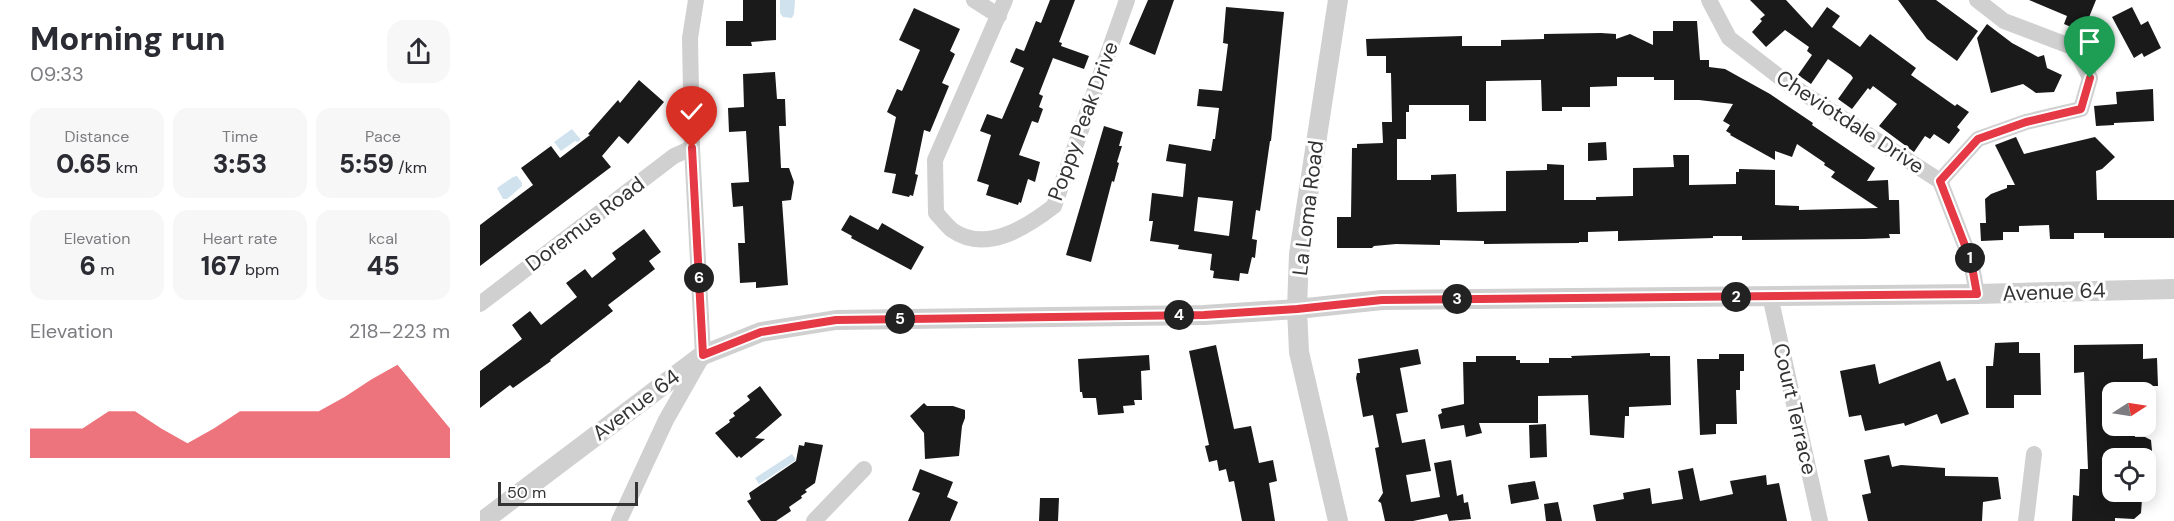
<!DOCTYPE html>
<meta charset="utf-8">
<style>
body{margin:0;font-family:"DM Sans",sans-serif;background:#f7f7f7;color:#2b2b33;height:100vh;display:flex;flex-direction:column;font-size:22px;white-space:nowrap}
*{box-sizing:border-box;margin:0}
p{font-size:20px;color:#7c7c81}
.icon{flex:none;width:33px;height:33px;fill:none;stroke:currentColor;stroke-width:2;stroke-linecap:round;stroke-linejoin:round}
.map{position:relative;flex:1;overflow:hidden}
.details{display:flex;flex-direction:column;background:#fff;width:480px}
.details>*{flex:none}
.needle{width:39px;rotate:78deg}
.tools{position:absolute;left:1622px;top:382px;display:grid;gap:12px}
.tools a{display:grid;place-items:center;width:54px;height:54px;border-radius:12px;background:#fff;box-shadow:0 3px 15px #0003;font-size:30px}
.scale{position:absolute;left:18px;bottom:15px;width:140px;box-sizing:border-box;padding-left:6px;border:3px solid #333;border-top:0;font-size:16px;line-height:21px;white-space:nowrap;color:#333;-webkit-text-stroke:4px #fff;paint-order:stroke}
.pin{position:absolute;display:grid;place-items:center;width:51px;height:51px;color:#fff;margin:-62px -26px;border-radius:50% 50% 50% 0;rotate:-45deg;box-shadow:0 0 6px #0007}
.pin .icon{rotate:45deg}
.km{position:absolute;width:30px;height:30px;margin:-15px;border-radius:50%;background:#222;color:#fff;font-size:16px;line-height:30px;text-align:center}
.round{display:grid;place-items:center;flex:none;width:63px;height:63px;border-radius:18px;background:#f7f7f7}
.headline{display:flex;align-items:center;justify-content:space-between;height:102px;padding:0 30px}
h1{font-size:33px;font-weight:800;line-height:45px}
.stats{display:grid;grid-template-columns:repeat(3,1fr);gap:9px;height:102px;padding:6px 30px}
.stats div{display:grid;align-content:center;border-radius:15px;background:#f7f7f7;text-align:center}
.stats b{font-size:26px;font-weight:800}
.stats small{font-size:16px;font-weight:400}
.stats p{font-size:16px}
.chart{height:168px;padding:12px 30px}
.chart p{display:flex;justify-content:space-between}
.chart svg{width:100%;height:108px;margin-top:6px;fill:#e63946;opacity:.7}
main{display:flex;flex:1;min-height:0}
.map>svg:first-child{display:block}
.water{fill:#cfe2ee}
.building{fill:#1a1a1a;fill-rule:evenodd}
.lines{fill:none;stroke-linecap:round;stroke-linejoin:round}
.minor{stroke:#d0d0d0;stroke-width:16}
.tertiary{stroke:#d0d0d0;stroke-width:20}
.route-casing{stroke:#fff;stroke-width:12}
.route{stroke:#e63946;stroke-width:8}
.labels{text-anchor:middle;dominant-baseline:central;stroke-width:6;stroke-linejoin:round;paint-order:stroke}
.street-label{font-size:21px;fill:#333;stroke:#fff}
</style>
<main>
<section class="details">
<div class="headline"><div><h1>Morning run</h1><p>09:33</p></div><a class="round"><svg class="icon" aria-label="share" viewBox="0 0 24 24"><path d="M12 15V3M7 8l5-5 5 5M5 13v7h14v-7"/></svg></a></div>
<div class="stats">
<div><p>Distance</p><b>0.65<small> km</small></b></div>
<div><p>Time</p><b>3:53</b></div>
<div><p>Pace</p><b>5:59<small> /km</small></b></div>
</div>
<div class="stats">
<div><p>Elevation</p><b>6<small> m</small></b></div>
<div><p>Heart rate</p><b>167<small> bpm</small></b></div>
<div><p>kcal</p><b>45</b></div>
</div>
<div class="chart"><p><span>Elevation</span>218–223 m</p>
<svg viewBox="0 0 160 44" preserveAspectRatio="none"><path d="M0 44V32L10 32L20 32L30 25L40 25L50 32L60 38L70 32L80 25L90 25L100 25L110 25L120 19L130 12L140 6L150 19L160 32V44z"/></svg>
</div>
</section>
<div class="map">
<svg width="1694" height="521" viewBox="0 0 1694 521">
<rect width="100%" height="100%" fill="#fff"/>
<path class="water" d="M300,0h15l-1,14 -2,4 -9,-1 -3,-4z
M92,129l9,11 -4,2 -2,-1 -14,10 -7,-9z
M37,176l5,7v3l-15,13h-4l-6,-11 16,-11z
M312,454l4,6 -37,24 -4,-6z"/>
<path class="building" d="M263,0h33v40l-25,2 1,4h-26v-25h17z
M570,0h25l-16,42 3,1 -1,3 28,10 -5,13 -31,-11 -14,36 4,2 -4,11 4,2 -5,14 -6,-2 -13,34 21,7 -5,20 -7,-3 -7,24 -2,-1 -1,3 -32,-10 3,-10 -12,-4 14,-46 -11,-4 7,-17 15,5 22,-51 -14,-6 6,-14 8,3 12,-30 5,2z
M668,0h26l-19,55 -26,-11z
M1270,0h36l26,28 15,-21 13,9 -8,11 28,20 10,-13 46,34 -5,7 44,31 2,-2 12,8 -12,15 3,3 -11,14 -15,-10 -4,5 -5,-3 -11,16 -35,-26 18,-22 -24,-18 -3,4 -2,-2 -16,21 -14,-10 15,-21 -2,-3 -23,-16 -17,25 -13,-9 14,-20 -5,-4 2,-4 -24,-17 -19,17 -14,-15 10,-11 -2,-2 5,-4z
M1418,0h38l42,31 -21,30 -30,-22z
M1549,0h67l-13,32 -19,-8 3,-8z
M746,7l58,5 -13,129h-1l-10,70 -4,-1 -4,29 5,1 -2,18 -3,-1 -4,17 -8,-1 -1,8 -26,-3 1,-7 -4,-1 2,-16 -34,-5 1,-4 -29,-4 3,-20h-4l3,-28 31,4 3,-33 -20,-3 3,-17 42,7 2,-12h2l4,-31 -22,-2 2,-17 23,2 6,-47 -5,-1zM718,197l35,4 -4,35 -35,-5z
M1652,7l9,18 7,-4 13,27 -17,9 -2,-4 -8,5 -22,-41z
M434,8l46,21 -10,22 5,3 -13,29 7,3 -19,46 -6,-2 -9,44 3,1 -5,21 -3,-1 -1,2 -17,-4 4,-19 -12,-2 12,-55 -9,-5 10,-23 5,2 18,-41 -21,-10z
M1193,21h24l3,39h9v7l16,2 45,25 43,29 -1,2 63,43 -8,13 21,-1 1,20h10l1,34h-11l1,4 -26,1 -122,1v-4h-29v2l-95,3v-10l-30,1v10h-9v1l-95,1v-3l-44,-1v5l-44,-1 -22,2 -2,2h-35v-31h14l1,-69h5v-4l26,-1 -1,-21h10l-1,-49h-5v-17h-19l-1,-17 96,-3v10h39v-6l43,-1v-5l57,-1 15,1v5l14,-5 23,11v-14h20zM1137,77h37v3h20v20h25l34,4 -10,17 7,4 -4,6 5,3 -1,1 45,25v-9l17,6 5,-13 28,19 -1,2 11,7 -4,5 47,31 -79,2v-4l-24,-1v-35l-36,-1v3h-3v12l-47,1v-30h-16l1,12 -41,1v28l-37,1v3h-32v-35l-17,-1v6l-41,1v40l-49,1 -1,-38 -25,1v5h-34v-41h9v-27h3v-7h60v16h17v-40l55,-1 1,31h20v-4h28v-20l27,-1z
M1507,24l25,19 26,14 6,-2 3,13 15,7 -8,17 -18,1 -13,-9 -32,9 -14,-55z
M295,72l2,27h8l1,27h-7l2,42h8l5,14 -3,18 -9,1 6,84 -32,3v-6l-16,1 -2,-40h7l-2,-37 -10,1 -2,-24 18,-1 -3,-51 -17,1 -1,-24 16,-1 -1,-33z
M159,80l25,22 -36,42 -9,-8 -17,20 9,11 -131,99v-41l53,-40 -12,-17 30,-22 9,12 30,-23 -2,-1 30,-34 2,3z
M1673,89l1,32 -40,2v2l-18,1 -2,-20 23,-2 -1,-12z
M624,126l19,6 -4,14h3l-5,16 2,1 -5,19 -2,-1 -21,81 -25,-7z
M1536,137l8,17 71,-17 20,20 -13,12 -6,2 1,29h77v38h-70v-5h-30v6h-24l-1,-14 -30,1v6h-16v8l-22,1 -1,-18h6l-1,-24 6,-5 16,-6v-3h8l-20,-40z
M1126,142l1,18 -19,1v-18z
M370,215l28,15 4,-7 42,24 -13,23 -60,-32 1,-2 -11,-6z
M164,229l17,23 -12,9 6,8 -47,36 5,6 -63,49 1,1 -38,27 -3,-3 -30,23v-37l42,-32 -10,-14 18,-14 11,14 36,-28 -11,-14 19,-14 7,9 24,-19 -4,-6z
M1539,342v11h21l1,42h-27v13h-28v-42h7l2,-23z
M1663,344v15l14,-1 1,28h-46v40h22l1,11h10l6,3 1,11 -5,6 -35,2v33l26,2 4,5 -1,14 -7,6 -19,-1v3h-43l1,-26 6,1 1,-27h8l-4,-97 -10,1v-28z
M736,345l18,84 17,-3 8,37 14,-3 4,21 -8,2 6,38h-33l-8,-40 -5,1 -3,-13 -7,2 -2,-11 -8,2 -4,-16 4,-1 -20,-94z
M938,349l3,15 -21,4 8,44 -12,2 6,29 23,-4 6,32 -25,4 5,27 29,-5 -6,-34 17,-3 6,36 6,-2 1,9 4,-1 3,17 -22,2 -2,-7 -34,7h-28l-4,-18 -3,-2 5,-8 -8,-45 4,-1 -6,-32 -10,2 -7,-39 1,-5h3l-2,-14z
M1170,353v3h20l1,49 -42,2v9h-4l-1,22 -34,-3 -2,-40 -50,1v27h-59l3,10 -16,4 -2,-12 -23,4 -3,-14 4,-2 -1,-4 23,-5 -1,-42h13v-6h40v4h4v3h29v-5h23l-1,-2z
M1239,354h25v17h-4v19h-4l1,34h-21v10l-16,1 -3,-76h22z
M669,355l1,15 -9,1 1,29h-8l1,5 -12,1 1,7 -26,2 -2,-17h-13l-1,-6h-2l-2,-33z
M1460,361l7,20 8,-3 14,36 -28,10 -4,-10 -32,12 -1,-3 -39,8 -4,-16 -12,2 -9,-46 35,-7 4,20z
M280,386l22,29 -27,23 10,1 -24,19 -2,-2 -2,2 -22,-25 15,-11 -1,-2 6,-4 -2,-3 17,-13 -3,-4z
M444,403l3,3h26l12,4v8l-3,8 -3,30 -34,3 -1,-26 -14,-17z
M1066,424l1,33 -17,1 -1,-33z
M325,442l18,3 -8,38 -10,7 2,2 -6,4 1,2 -13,9 2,4 -15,10h-15l-14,-20 4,-2 -2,-6 47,-32 3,-16 5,1z
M1409,455l3,12 9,-2 44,3v8l53,1 3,22 -18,3 -1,19h-114l-6,-26 9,-2 -7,-33z
M1213,468l7,33 33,-7 -3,-13 36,-6 1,10 12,-2 8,38h-191l-3,-16 31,-6 -1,-6 27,-5 2,16 31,-5 -5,-28z
M440,469l33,13 -6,15 11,5 -8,19h-42l12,-28 -8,-3z
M1055,481l4,18 -28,5 -3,-19z
M560,498h19l-1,23h-19z
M1078,502l4,19h-16l-2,-17z"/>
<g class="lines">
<path class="minor" d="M494,0l25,16
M525,0l-70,160 1,53c5,5 10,12 16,17 34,24 75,-3 102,-24l73,-206
M1229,0l20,38 57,44 154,99 31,80 6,33
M1460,181l38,-42 48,-17 55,-13 9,-31 -15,-30 -71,-27 -27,-21
M1290,296l50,225
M0,304l194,-148 18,-8
M139,521l47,-101 37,-65 -11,-207 -2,-110 6,-38
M334,521l50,-52
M1546,521l8,-67"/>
<path class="tertiary" d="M858,0l-39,254 -2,55 2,43 39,169
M3,521l220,-166 58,-23 75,-12 368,-5 93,-6 85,-9 595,-6 197,-5"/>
</g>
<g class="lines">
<g class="route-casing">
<path id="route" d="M212,148l11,207 58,-23 75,-12 368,-5 93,-6 85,-9 595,-6 -6,-33 -31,-80 38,-42 48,-17 55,-13 9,-31"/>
</g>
<use href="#route" class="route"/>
</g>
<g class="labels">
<g class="street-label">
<text transform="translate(603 121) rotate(-70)">Poppy Peak Drive</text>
<text transform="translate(1370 122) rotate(33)">Cheviotdale Drive</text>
<text transform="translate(828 208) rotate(-83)">La Loma Road</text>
<text transform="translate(105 224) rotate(-37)">Doremus Road</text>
<text transform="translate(1574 292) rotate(-2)">Avenue 64</text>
<text transform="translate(156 405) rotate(-37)">Avenue 64</text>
<text transform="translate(1315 409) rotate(77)">Court Terrace</text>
</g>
</g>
</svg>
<div class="tools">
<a><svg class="needle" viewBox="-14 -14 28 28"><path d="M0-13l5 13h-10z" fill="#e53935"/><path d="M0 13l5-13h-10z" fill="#7c7c81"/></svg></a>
<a><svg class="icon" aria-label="locate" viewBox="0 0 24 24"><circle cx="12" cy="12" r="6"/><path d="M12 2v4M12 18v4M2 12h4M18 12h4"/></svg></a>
</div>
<div class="scale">50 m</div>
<div class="pin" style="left:1610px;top:78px;background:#1e9e55"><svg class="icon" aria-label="arrive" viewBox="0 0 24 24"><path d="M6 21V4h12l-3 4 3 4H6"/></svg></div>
<div class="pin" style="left:212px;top:148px;background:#d93025"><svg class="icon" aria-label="check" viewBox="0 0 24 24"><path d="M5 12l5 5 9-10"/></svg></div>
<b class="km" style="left:1490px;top:258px">1</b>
<b class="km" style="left:1256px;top:297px">2</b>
<b class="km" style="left:977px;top:299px">3</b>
<b class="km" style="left:699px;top:315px">4</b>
<b class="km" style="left:420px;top:319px">5</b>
<b class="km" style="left:219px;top:278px">6</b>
</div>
</main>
